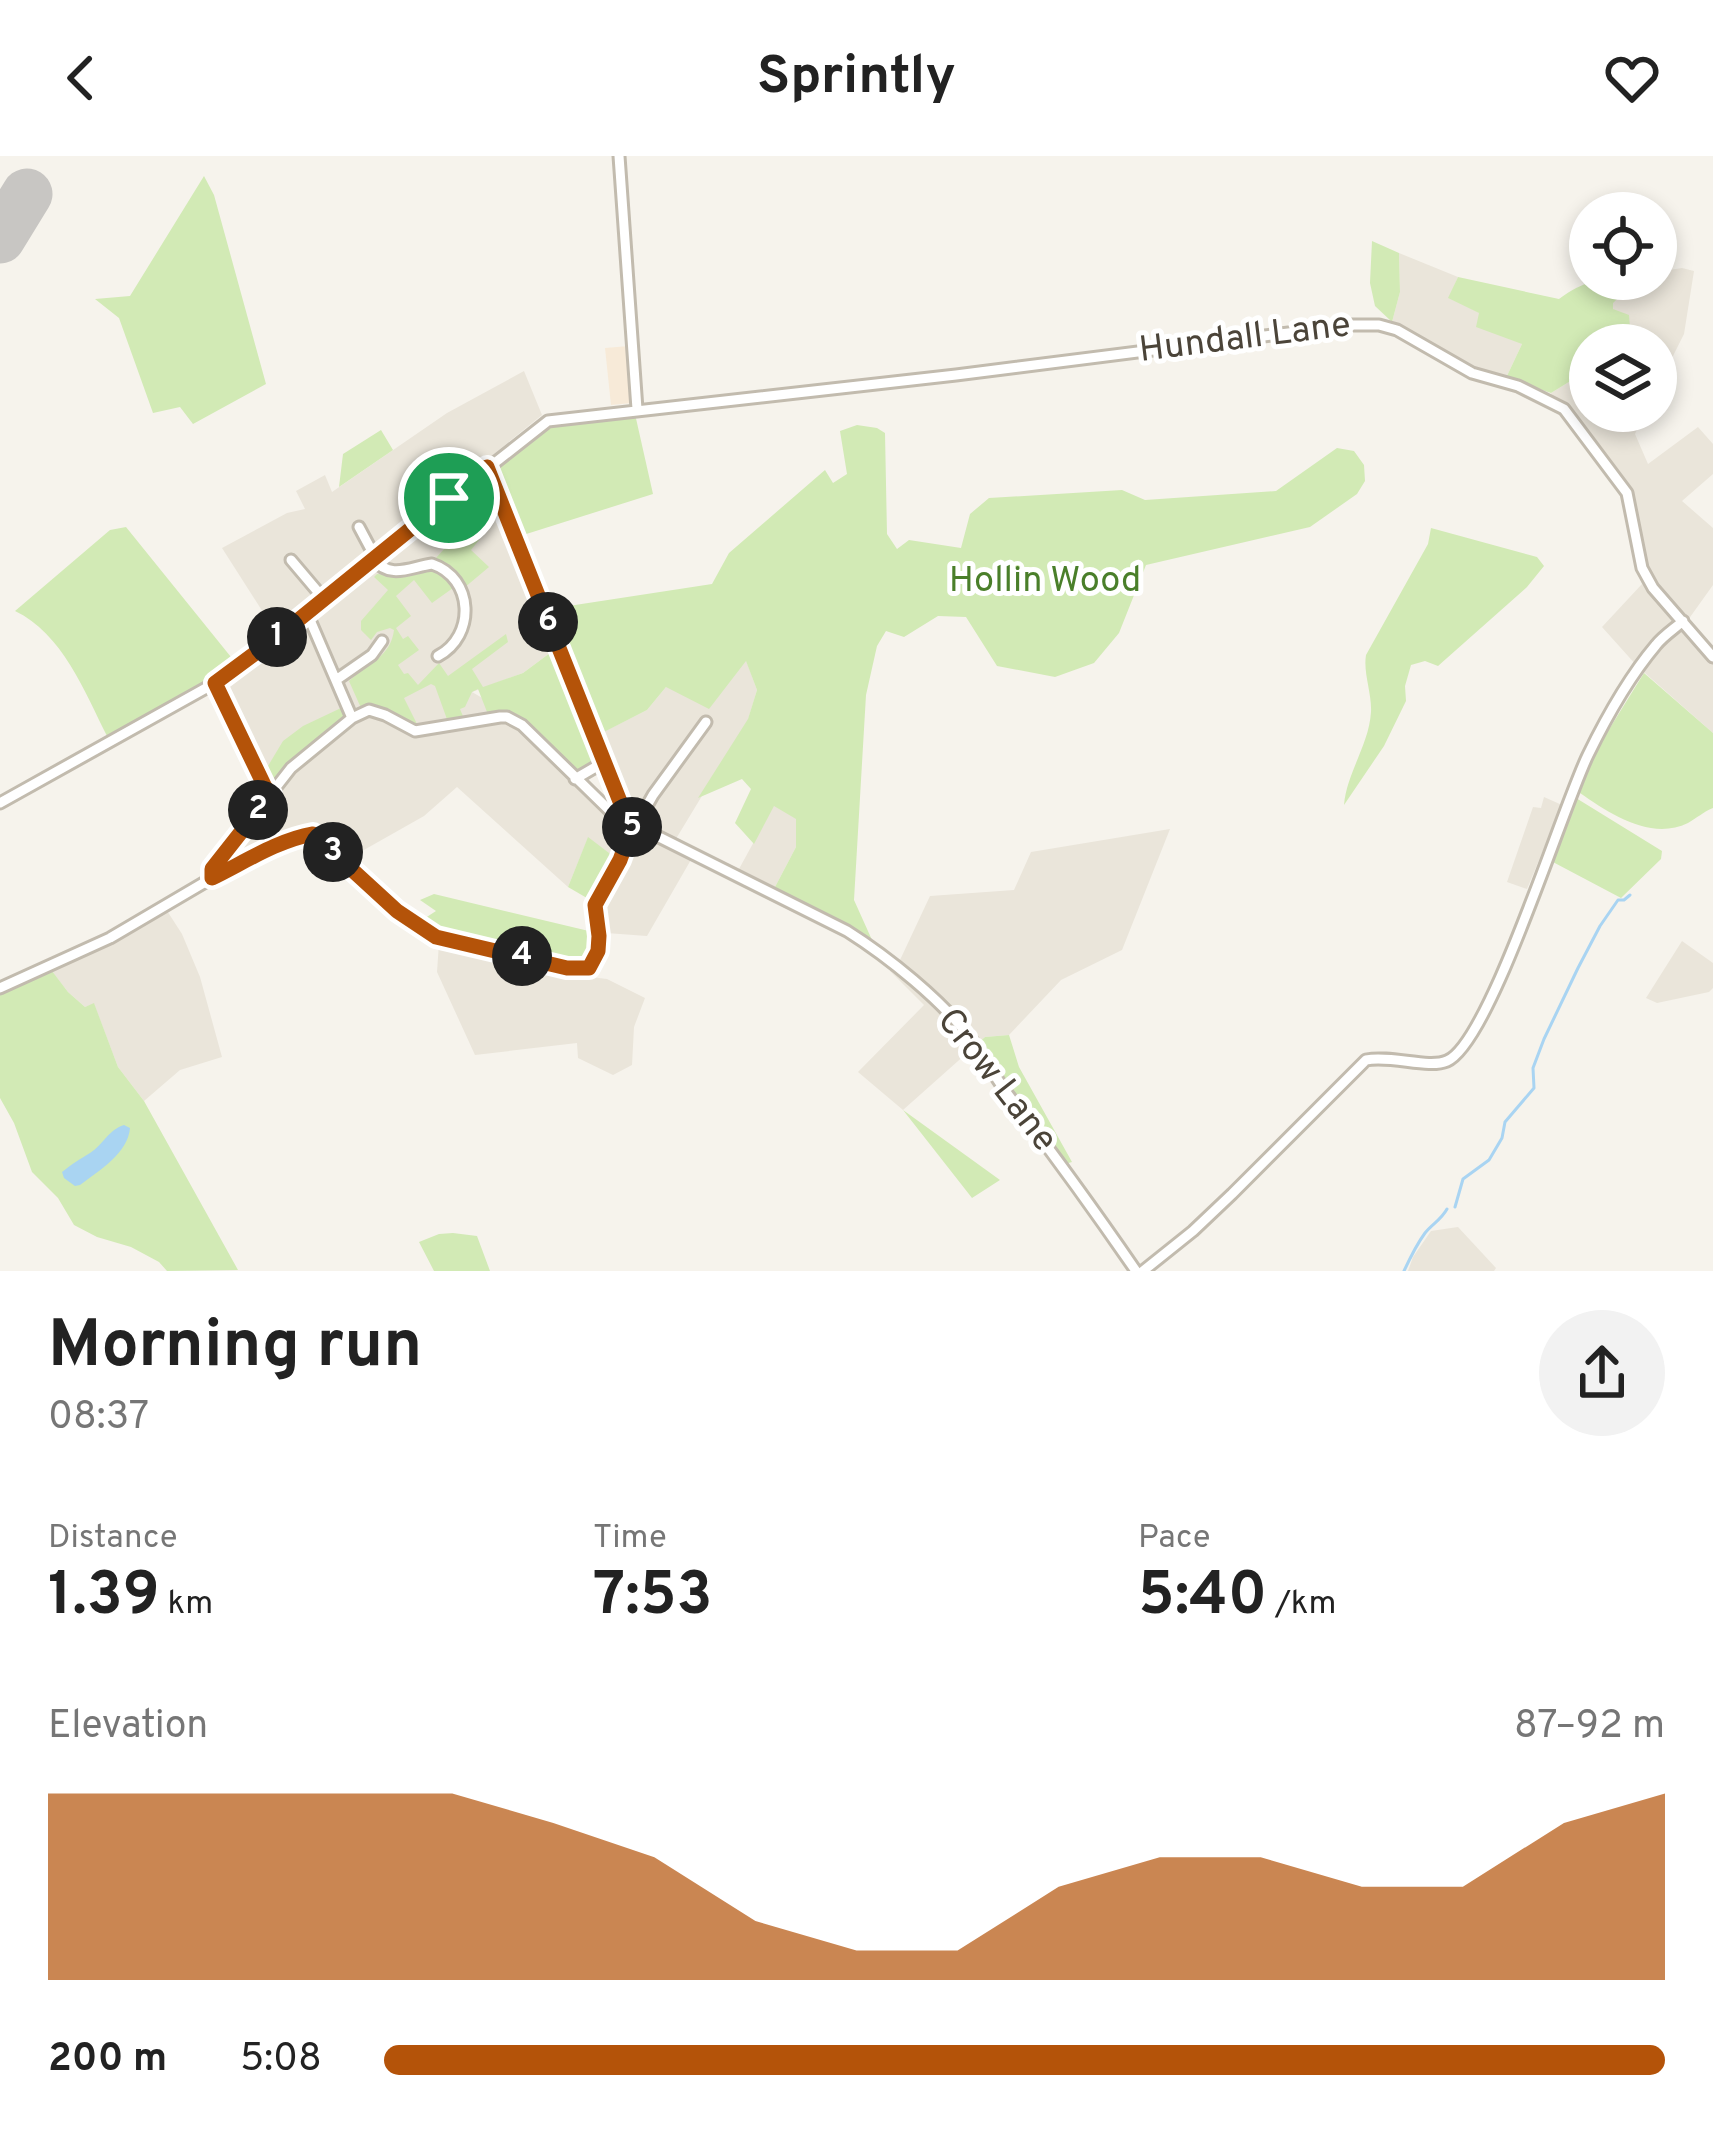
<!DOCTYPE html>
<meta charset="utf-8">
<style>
body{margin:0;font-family:Overpass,sans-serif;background:#f2f2f2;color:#222;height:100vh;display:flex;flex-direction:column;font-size:45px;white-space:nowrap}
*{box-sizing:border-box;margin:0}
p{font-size:39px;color:#767676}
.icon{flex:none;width:66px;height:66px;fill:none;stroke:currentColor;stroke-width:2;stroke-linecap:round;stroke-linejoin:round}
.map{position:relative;height:1115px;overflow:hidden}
.side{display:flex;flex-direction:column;background:#fff;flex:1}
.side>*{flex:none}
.tools{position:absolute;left:1569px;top:36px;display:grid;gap:24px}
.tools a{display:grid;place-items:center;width:108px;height:108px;border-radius:50%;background:#fff;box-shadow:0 6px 18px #0003;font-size:60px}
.pin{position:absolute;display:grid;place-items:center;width:102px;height:102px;color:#fff;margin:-51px;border:6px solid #fff;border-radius:50%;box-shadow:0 3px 12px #0007}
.km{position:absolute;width:60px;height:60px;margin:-30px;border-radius:50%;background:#222;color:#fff;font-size:33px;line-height:60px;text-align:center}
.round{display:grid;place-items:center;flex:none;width:126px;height:126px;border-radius:63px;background:#f2f2f2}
.headline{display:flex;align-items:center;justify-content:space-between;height:204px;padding:0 48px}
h1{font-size:66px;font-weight:700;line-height:90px}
.stats{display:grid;grid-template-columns:repeat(3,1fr);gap:18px;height:204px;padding:12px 48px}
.stats div{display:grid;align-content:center}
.stats b{font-size:60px;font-weight:700}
.stats small{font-size:33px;font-weight:400}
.stats p{font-size:33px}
.chart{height:336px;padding:24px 48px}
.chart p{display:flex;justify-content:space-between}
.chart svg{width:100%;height:216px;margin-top:12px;fill:#b45309;opacity:.7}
ul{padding:0 48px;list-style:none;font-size:39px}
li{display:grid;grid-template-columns:192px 144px 1fr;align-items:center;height:90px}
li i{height:30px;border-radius:15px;background:#b45309}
header{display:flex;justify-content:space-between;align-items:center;height:156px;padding:0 48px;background:#fff;font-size:54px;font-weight:700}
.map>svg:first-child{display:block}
.residential{fill:#eae5da}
.commercial{fill:#f7ead8}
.green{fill:#d2eab5}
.water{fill:#a9d4f2}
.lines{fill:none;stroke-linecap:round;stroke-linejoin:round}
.stream{stroke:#a9d4f2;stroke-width:3}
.runway{stroke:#c8c6c3;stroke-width:51}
.minor-casing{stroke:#c2bbae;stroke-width:15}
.minor{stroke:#fff;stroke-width:9}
.route-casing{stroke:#fff;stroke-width:24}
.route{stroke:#b45309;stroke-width:15}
.labels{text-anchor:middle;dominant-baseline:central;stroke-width:10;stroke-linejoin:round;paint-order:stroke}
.street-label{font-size:36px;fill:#4b4439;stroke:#fff}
.park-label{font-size:36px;fill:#4a7f2a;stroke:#fff}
</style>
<header><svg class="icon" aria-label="back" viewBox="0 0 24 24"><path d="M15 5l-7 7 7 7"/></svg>Sprintly<svg class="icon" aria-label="heart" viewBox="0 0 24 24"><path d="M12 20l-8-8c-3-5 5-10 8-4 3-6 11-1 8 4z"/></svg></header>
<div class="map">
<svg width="1713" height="1115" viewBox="0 0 1713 1115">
<rect width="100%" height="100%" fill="#f6f3ec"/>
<path class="residential" d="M1399,97l59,24 -9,21 31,15 42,31 -16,34 -46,-16 -68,-40 8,-30z
M1682,112l12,3 -10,63 -28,56v-45h-29l4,-3 -18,-33v-7l25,-23h18v-7z
M1590,213v42h56l-11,23 13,30 50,-37 15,17v30l-31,27 31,27v57l-25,35 25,31v82l-76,-67 -35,-39 40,-43 -8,-22 -1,-30 -7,-23 -8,-17 -50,-73 -13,-13 -4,-13z
M524,215l18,44 -63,51 75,184 -31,23 -51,19 31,18 16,5 29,34 63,58 8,-1 -28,-68 56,-28 19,-23 80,-27 11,30 -9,30 -77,127 21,11 -45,78 -54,-4 -1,-31 25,-42 -29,-21 -20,49 -111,-100 -33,29 -76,43 -7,8 -25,-25 -12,-1 -100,49 -6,-9 65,-90 -48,-100 -10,-8 70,-52 -53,-83 65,-35 18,-4 -9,-18 29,-16 7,17 115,-79z
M1544,641l18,8 -35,84 -20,-7 26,-75 8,1z
M774,649l23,14 -1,28 -21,40 -36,-18z
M1170,673l-48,121 -61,30 -52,55 -24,2 -82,73 -45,-38 66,-67 -34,-34 10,-11 30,-64 84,-6 17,-38z
M162,747l20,31 18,43 22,80 -42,13 -36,31 -26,-34 -24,-63 -9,3 -17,-15 -21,-27 62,-31z
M1682,785l31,22v25l-4,4 -52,11 -11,-5z
M439,787l128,31 40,5 38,19 -11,29 -2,38 -19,10 -35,-17 -1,-15 -102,12 -38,-83z
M1458,1071l38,41 -2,3h-86l5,-14 18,-26z"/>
<path class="commercial" d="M629,190l3,57 -21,2 -6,-57z"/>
<path class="green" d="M204,20l10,19 52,189 -73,40 -13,-17 -27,6 -34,-95 -24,-19 35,-3z
M1372,85l27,12 1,39 -8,30 -17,-16 -5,-23z
M1458,121l101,22c30,-22 44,-20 79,-20l-25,24v6l16,6 2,27 -4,3h-37v24l-39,24 -45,-15 16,-34 -46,-17 3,-14 -31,-15z
M635,258l18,80 -133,42 -21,-57 1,-10 7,-11 42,-31z
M857,269l20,3 8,5 2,101 10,15 12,-9 52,8 9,-34 19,-16 133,-8 23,10 131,-9 61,-43 17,3 10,14 1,16 -8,13 -47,33 -164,38 -27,68 -25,30 -39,14 -58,-11 -31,-49 -28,-1 -34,21 -18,-6 -9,15 -11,49 -12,205 18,40 -97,-53 21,-40v-28l-22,-13 -20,38 -19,-21 16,-34 -9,-10 -44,19 50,-79 9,-29 -11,-29 -37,48 -43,-22 -19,23 -47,24 -51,-125 163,-25 17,-31 96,-83 8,13 14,-9 -7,-43z
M381,274l12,20 -54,37 4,-33z
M126,371l109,135 -30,21 -98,53c-22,-44 -45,-103 -92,-125l95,-81z
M464,371l15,13 -8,10 18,17 -25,21 -10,-19 -18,-11z
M1431,372l106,29 7,9 -17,21 -89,79 -13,-5 -14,4 -6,21 1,15 -22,45 -40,59c3,-33 25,-60 27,-93 1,-19 -8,-39 -5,-57l62,-111z
M426,412c14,3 20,8 27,20l-21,15 -18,-23 -18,16 15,20 -15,12 7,11 5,-3 11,14 -21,15 6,9 4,-1 10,12 21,-22 9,13 58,-42 2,8 -36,27 11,18 40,-14 31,-23 44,103 -3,9 -20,9 -27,-22 -30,-34 -15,-5 -3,4 -11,3 -11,-28 -6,3 -7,15 -5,2 5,12 -17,1 -13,-36 -4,-2 -27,14 14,28 -5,1 -35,-20 -17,1 -12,-27c18,-17 42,-24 45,-51l-4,-2 -13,4 -6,8 -10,-10v-9l27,-31 -14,-13 3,-3 26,2z
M1644,517l69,60v75c-10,4 -16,10 -25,15 -37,18 -78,-9 -108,-30l15,-41z
M341,552l7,7 -1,4 -73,66 -5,1 -7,-10 21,-35 20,-15z
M1576,642l86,53 -1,8 -40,39 -70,-37z
M588,681l29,22 -25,42 -24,-14z
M434,738l159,38v20l-5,11 -15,2 -127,-28 -27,-15 17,-11 -16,-11z
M52,815l16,21 17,15 9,-4 24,64 26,34 94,169 -71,1 -8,-9 -28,-15 -34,-10 -23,-12 -16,-27 -26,-26 -18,-49 -14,-25v-104z
M1009,879l10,32 53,95 -7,2 -38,-45 -50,-75 8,-7z
M903,954l97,70 -28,18z
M453,1077l24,3 13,35h-56l-15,-29 20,-8z"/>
<path class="water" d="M124,969l6,3c-2,25 -30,42 -50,57l-5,1 -11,-8 -2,-6c10,-8 18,-13 28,-19 14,-9 18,-23 34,-28z"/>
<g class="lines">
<path class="stream" d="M1455,1051l8,-28 26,-19 13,-22 3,-16 29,-34 -1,-20 11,-29 34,-71 22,-42 18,-26h6l6,-5
M1404,1115c6,-13 13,-27 21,-38 7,-9 16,-13 22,-24"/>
<path class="runway" d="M0,82l27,-44"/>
<g class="minor-casing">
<path id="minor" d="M619,0l18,253
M487,311l142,353
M359,371l16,30
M373,403c18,21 37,8 59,5 42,14 44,72 6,92
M291,404l33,39
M307,457l45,105
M336,524l36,-25 10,-14
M215,527l50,104 6,7
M575,623l29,-17
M0,647l215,-120 333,-262 408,-46 395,-50h28l18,5 75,43 46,13 46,23 63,84 15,75 11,20 60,69
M633,668l214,107c41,26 95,69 124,108 15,20 26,42 41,61 43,56 84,113 124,171
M636,669l17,-30 53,-73
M212,722v-9l79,-101 61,-50 17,-8 16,5 30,16 85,-14h7l15,8 86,84 12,8h7
M0,832l110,-50 102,-60 94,-43 12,3c39,40 82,86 136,105l113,25h22l9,-17 1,-15 -4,-31 25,-45 13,-36
M1143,1115l50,-40 39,-37 134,-134c26,-5 62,9 81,1 43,-18 115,-253 141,-306 18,-37 41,-78 68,-110 7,-9 18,-16 27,-24"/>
</g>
<use href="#minor" class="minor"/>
</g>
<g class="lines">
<g class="route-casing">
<path id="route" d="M487,311l138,347 8,10 -13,36 -25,45 4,31 -1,15 -9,17h-22l-131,-31 -39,-26 -84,-77c-35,6 -70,29 -101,44v-9l59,-75 -6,-7 -50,-104 66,-49z"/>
</g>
<use href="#route" class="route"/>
</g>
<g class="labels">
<g class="street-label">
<text transform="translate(1245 183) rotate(-7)">Hundall Lane</text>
<text transform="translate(996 925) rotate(52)">Crow Lane</text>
</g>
<g class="park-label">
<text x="1045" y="426">Hollin Wood</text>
</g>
</g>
</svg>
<div class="tools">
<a><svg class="icon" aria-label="locate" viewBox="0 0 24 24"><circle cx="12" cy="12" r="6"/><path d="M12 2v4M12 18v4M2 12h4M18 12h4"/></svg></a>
<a><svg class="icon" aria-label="layers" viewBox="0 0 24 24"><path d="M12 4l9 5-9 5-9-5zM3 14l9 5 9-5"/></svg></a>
</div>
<div class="pin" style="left:449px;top:342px;background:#1e9e55"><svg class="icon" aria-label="arrive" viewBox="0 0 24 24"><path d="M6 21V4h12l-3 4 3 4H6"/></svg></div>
<b class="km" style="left:277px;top:481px">1</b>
<b class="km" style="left:258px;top:654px">2</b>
<b class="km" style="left:333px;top:696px">3</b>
<b class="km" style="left:522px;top:800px">4</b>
<b class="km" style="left:632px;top:671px">5</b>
<b class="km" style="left:548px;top:466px">6</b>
</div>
<section class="side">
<div class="headline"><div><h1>Morning run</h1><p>08:37</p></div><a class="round"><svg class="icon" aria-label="share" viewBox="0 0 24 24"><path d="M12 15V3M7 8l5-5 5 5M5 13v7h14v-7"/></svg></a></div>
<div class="stats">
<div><p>Distance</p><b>1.39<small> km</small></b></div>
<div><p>Time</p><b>7:53</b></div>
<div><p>Pace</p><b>5:40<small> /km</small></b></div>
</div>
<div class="chart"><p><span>Elevation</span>87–92 m</p>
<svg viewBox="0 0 160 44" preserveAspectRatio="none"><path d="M0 44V6L10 6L20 6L30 6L40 6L50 12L60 19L70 32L80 38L90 38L100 25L110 19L120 19L130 25L140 25L150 12L160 6V44z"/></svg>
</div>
<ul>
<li><b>200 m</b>5:08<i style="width:100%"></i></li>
</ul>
</section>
